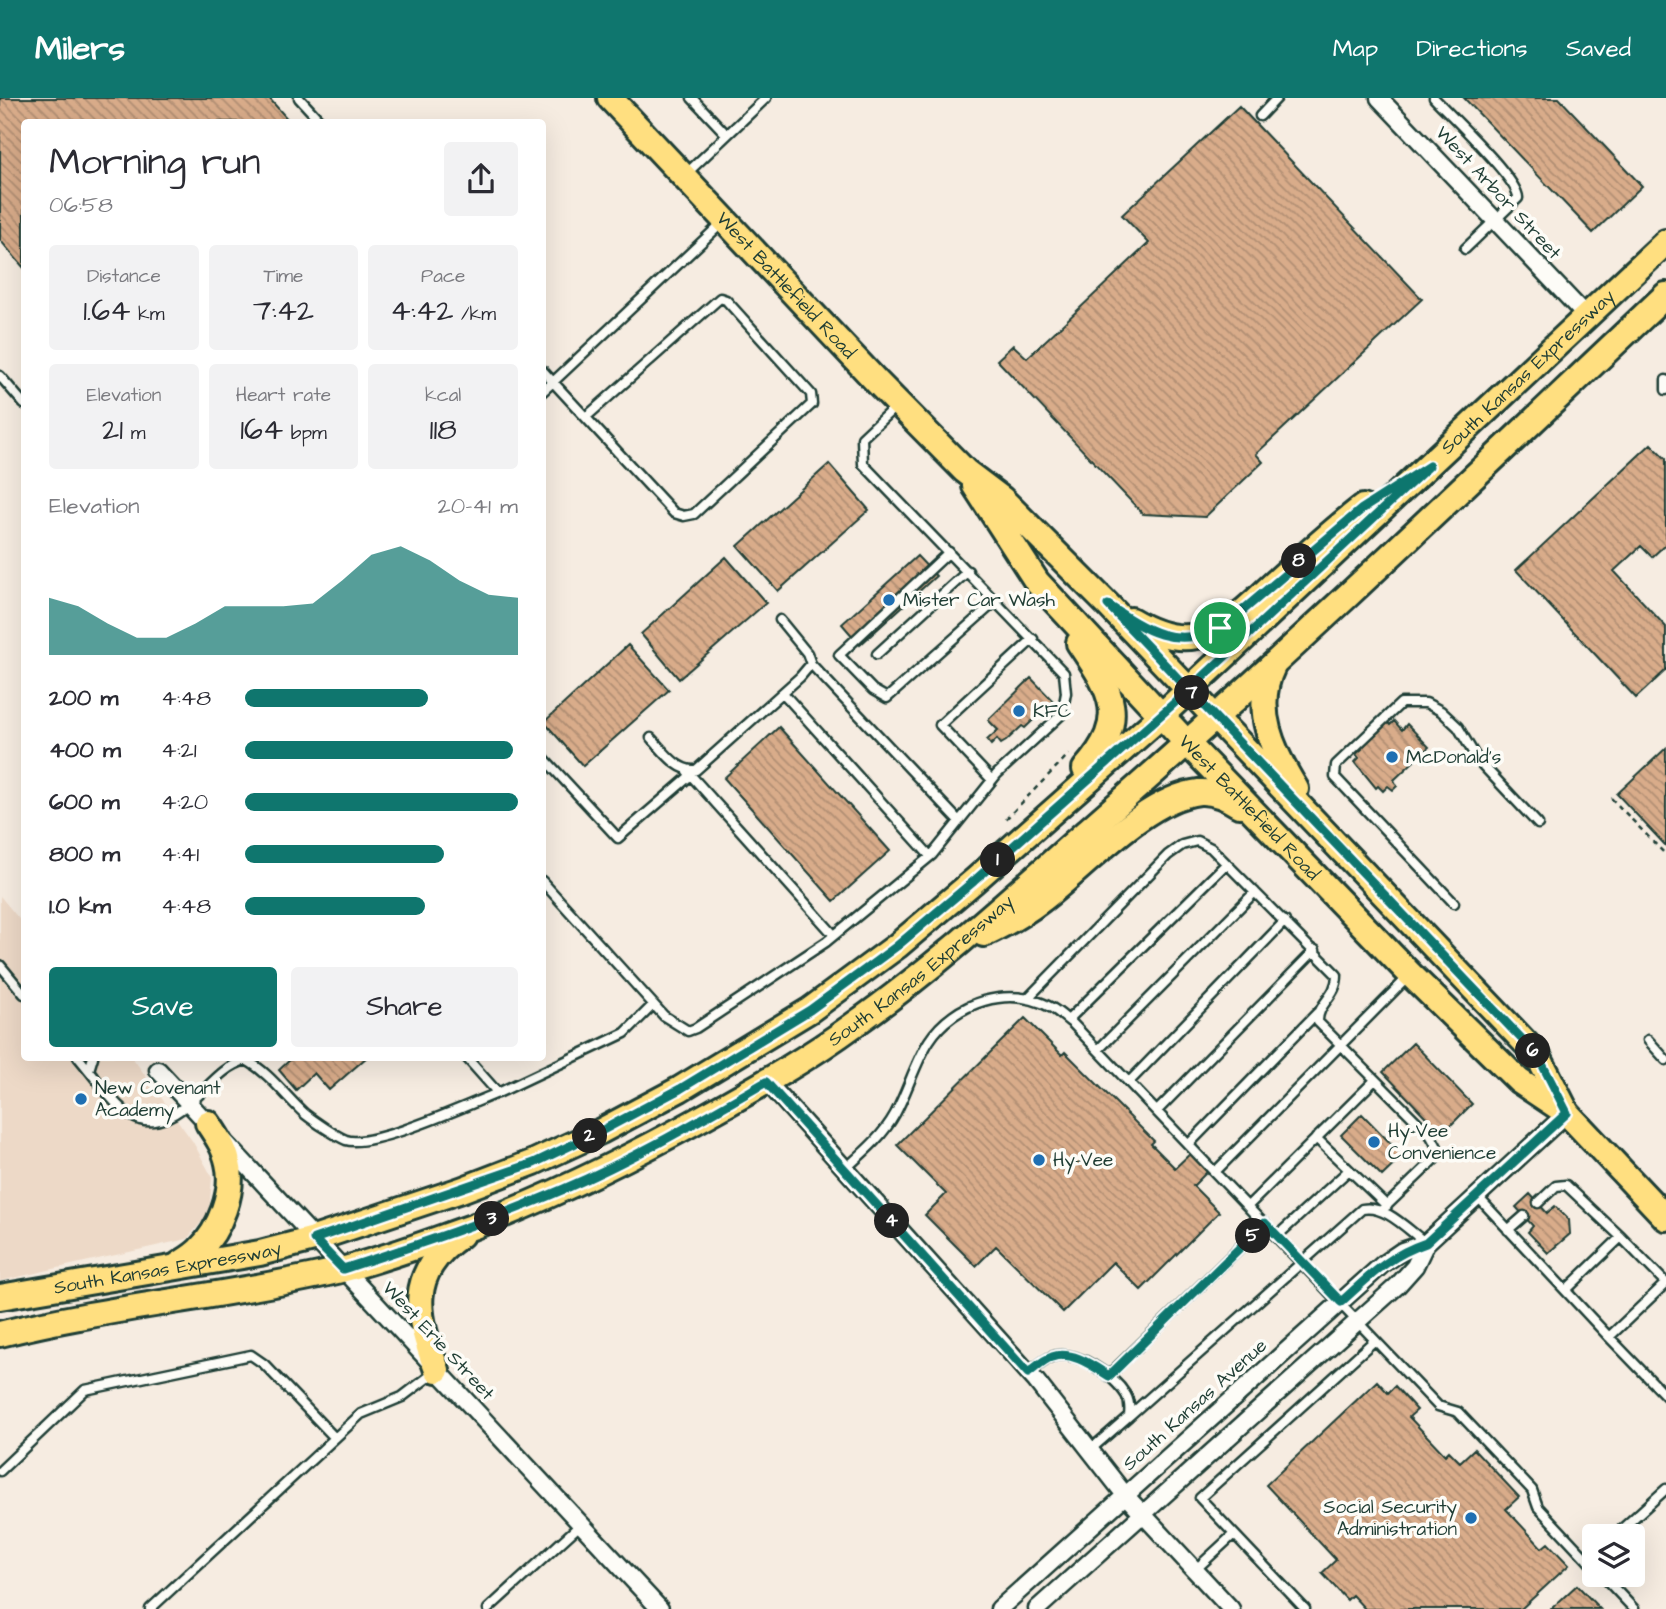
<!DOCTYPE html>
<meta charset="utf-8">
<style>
body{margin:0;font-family:"Architects Daughter",sans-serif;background:#f2f2f3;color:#2b2b33;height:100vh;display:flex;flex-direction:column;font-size:26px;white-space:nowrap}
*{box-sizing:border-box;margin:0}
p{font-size:23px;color:#7c7c81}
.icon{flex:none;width:38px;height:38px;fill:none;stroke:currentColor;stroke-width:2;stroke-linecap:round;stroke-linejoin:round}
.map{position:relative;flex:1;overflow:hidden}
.sheet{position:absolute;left:21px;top:21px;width:525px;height:942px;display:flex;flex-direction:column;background:#fff;border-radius:7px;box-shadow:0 7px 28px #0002}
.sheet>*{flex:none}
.tools{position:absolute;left:1582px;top:1426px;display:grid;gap:14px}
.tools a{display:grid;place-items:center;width:63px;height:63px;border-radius:7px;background:#fff;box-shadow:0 7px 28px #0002;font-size:35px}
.pin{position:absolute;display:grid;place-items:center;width:60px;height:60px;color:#fff;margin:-30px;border:4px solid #fff;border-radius:50%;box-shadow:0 2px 7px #0007}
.km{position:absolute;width:35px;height:35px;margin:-18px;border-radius:50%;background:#222;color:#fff;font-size:19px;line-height:35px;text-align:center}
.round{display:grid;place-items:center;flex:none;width:74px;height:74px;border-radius:7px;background:#f2f2f3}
.headline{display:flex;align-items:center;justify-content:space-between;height:119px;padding:0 28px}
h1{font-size:38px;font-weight:600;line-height:52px}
.metrics{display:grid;grid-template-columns:repeat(3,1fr);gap:10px;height:119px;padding:7px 28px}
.metrics div{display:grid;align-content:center;border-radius:7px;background:#f2f2f3;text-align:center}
.metrics b{font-size:30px;font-weight:600}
.metrics small{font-size:19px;font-weight:400}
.metrics p{font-size:19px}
.chart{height:196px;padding:14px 28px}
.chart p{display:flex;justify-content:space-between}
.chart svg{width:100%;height:126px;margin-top:7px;fill:#0f766e;opacity:.7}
.action{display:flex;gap:14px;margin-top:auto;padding:14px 28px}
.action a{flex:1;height:80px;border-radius:7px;background:#0f766e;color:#fff;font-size:28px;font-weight:600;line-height:80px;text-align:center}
.action a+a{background:#f2f2f3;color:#2b2b33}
ul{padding:0 28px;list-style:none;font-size:23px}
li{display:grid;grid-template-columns:112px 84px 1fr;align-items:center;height:52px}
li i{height:18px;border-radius:9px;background:#0f766e}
header{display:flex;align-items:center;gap:42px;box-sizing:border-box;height:98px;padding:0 35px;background:#0f766e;color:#fff}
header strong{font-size:33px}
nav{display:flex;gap:38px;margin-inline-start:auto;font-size:24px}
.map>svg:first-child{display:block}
.built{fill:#edd9c7}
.building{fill:url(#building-back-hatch);stroke:#1f3d34;stroke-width:2}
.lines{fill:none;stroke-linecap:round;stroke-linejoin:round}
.service-casing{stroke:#1f3d34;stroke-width:13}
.minor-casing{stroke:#1f3d34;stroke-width:21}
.primary-casing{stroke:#1f3d34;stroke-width:30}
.path{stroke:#1f3d34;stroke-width:2.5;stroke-dasharray:5 5;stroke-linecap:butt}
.service{stroke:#fdfcf7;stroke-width:8}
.minor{stroke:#fdfcf7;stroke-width:16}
.primary{stroke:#ffdf80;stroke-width:24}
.route-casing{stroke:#fff;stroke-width:14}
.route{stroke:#0f766e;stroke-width:9}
.poi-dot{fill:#1f6fb2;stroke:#fdfcf7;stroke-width:2.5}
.labels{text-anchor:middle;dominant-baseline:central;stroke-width:7;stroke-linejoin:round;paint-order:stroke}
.street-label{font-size:19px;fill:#1f3d34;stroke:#fdfcf7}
.poi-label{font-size:19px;fill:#1f3d34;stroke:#fdfcf7;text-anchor:start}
</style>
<header>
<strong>Milers</strong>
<nav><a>Map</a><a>Directions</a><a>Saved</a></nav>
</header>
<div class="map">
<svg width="1666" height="1511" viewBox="0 0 1666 1511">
<defs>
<pattern id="building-back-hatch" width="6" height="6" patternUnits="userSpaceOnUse" patternTransform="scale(1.75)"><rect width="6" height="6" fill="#d9ac8a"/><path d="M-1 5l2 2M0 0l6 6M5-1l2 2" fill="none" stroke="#af8d72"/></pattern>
</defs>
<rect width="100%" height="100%" fill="#f6ece1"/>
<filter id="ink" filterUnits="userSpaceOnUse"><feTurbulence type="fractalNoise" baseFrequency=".0143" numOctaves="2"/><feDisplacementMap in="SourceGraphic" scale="14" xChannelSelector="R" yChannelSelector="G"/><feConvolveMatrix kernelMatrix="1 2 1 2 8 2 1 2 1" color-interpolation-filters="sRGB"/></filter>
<g filter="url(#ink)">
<path class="built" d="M0,798l24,29v132h108l61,85 19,35 -3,36 -22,26 -187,42z"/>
<path class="building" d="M0,0h269l21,24h-266v146l-24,-28z
M1464,0h95l83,88 -49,47z
M1239,8l183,193 -166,155 7,8 -58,55 -62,-3 -146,-154 16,-15 14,13 122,-115 -27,-28z
M1651,346l15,15v85l-14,13 -11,-11 -27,25 52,56v43l-30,28 -120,-128z
M829,366l40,46 -91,81 -40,-45z
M917,458l19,20 -76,69 -18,-21z
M726,459l40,46 -87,76 -38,-45z
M628,547l41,45 -86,76 -39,-44z
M1031,580l22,23 -28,27 -3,-2 -16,15 -5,3 -4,-5 -6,6 -4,-5 11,-10 -10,-10z
M1386,623l4,4 4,-4 8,9 5,-6 22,23 -35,33 3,6 -4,4 -5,-4 -5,5 -5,-5 -2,2 -21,-26 4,-4 -3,-4 6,-5 -2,-3z
M779,629l111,124 -56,50 -110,-123z
M1666,650v98l-49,-52z
M1025,920l37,37 3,-3 89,89 -3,3 24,24 18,-17 17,18 -17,17 26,26 -78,78 -28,-28 -50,50 -67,-66 -20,20 -51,-51 21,-21 -49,-49z
M1413,945l59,61 -30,30 -59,-62z
M293,959h74l-38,33 -15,-17 -18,17 -17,-20z
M1362,1016l41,42 -21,20 -41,-41z
M1530,1096l17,19 8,-7 14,14 1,14 -22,19 -20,-21 5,-6 -17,-19z
M1377,1283l11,12 7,-7 22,24 -8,7 36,38 4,-4 11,11 14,-13 45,48 -13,12 36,39 6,-5 21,22 -48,44h-156l-13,-14 -5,5 -25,-27 14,-13 -70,-75z
M1577,1487l23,24h-49z"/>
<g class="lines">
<g class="service-casing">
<path id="service" d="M299,0l22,24
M692,0l35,37
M1434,0c16,17 85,82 84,100l-53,51
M1260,18l17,-18
M686,76l80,-76
M542,272l11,12 170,-160
M0,278l24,28
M1666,282v10
M542,294l11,-10 121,131 10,3 10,-2 118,-110 -1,-10 -85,-94 -6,-2 -134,119
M949,454l-110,103 34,35 14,8 109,-97
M877,556l91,-83
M811,566l148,157
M783,595l147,163
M651,640c12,12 26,34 45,32l104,-93 11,-13 -4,-11 -27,-33
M542,658l76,82 73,-63
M687,673l147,164
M992,682l-52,-55 93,-86
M542,783l122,135 24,15 8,-3 130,-86 106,-87 65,-81 65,-60 4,-21 -2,-20 -201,-209 -1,-26 35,-33
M1454,805l-119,-126 1,-12 65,-62h25l15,8 17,16 19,32 61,65
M0,867l24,29
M1028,900l140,-143 14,-10 15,-4 14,7 126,127c0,22 -20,28 -19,47l113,114 6,11 -1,11 -54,52
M1068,922l158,-156
M1648,942l18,20
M1098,952l157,-158
M78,959c44,52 60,96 125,34 13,-13 25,-26 43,-31 24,13 39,36 59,54 9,7 31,22 41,26 26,9 123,-36 152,-47
M466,959l32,36 127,-60 28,-28
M89,972l4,-13
M1129,984l156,-161
M1157,1013l158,-161
M1316,1040l71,68
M1189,1046l128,-131
M845,1071c19,-17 38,-33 50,-55 13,-24 20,-51 34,-73 25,-39 81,-57 123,-33 7,4 14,11 21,16l365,382 20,6 74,78 6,17 56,60
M1215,1074l193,-195
M1477,1098l132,141 57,-54
M1538,1105l18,-17 10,-1 55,52
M1248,1108l127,-126
M1508,1132l16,-14
M1277,1138l72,-66
M1566,1192l55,-53 45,46
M1609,1239l57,59
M1028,1275c7,-5 16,-13 23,-16 24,-9 63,18 75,38 4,7 4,13 3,21l-39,34
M1109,1277l156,-152
M1129,1318l233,-207c23,-5 46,21 64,34
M0,1373l85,-81 166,-35 13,9 71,74
M1614,1438l52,-47
M1195,1472l39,-36
M1602,1477l32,34
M150,1511l211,-195 41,-17 33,-25
M488,1511l93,-85
M1305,1511l-105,-111 175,-158"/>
</g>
<g class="minor-casing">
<path id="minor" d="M1379,0l208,219
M158,972l502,539
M767,984l269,299 89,114 106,114
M999,1511l384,-345 19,-13 24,-8
M1037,1511l361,-324 17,-19 11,-23 141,-130"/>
</g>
<g class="primary-casing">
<g id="primary">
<path id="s1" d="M610,0l267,284 88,89 37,28 106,106 430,451 29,57"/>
<path id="s2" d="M975,388l62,96 150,161 223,231 109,107 48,32 99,105"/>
<path d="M1131,522c20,12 42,21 66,16 32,-6 56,-34 80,-55 28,-25 56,-51 86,-74"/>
<path d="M1079,545c34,50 50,76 6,126"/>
<path d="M1273,568c-21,43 0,86 23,123"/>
<path d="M984,836c19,-9 39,-20 56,-33 43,-32 105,-103 159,-109 15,-1 28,5 40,13"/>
<path d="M177,1168c7,-5 16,-10 22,-16 21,-20 36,-59 29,-87 -3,-15 -12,-28 -20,-40"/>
<path id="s3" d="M0,1199l260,-44 54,-14 147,-49 73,-28 67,-31 79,-42 130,-79 87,-64 77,-65 188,-166 504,-473"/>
<path id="s4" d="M0,1236c111,-28 226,-37 337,-63 45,-11 92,-29 135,-44 82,-31 160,-70 237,-113 50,-28 100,-56 146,-90 96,-68 182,-150 271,-227 184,-162 361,-333 540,-502"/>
<path d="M437,1272c-21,-56 -31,-96 24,-135"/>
</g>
</g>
<path class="path" d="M1611,700l55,57
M1006,721l63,-65"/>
<use href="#service" class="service"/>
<use href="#minor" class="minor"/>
<use href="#primary" class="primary"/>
</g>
</g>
<g class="lines" filter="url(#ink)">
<g class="route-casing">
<path id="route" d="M1220,530c-45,22 -75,2 -112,-23l81,85 -215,191 -77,65 -87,64 -130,79 -79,42 -67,32 -220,76 29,30c74,-24 149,-49 221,-80 70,-30 136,-69 202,-107l262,291c7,-5 16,-14 24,-16 20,-7 41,9 57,19l156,-153 76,79c29,-26 47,-46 85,-59l141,-130 -29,-57 -349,-366 240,-224 -67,43 -127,108 -15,11"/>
</g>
<use href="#route" class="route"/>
</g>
<g class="poi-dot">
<circle cx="889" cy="502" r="7"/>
<circle cx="1019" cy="613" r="7"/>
<circle cx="1392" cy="659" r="7"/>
<circle cx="81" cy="1001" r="7"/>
<circle cx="1374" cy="1044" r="7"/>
<circle cx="1039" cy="1062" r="7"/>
<circle cx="1471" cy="1420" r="7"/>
</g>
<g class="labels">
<g class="street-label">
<text transform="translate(1498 95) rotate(47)">West Arbor Street</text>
<text stroke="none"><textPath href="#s1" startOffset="257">West Battlefield Road</textPath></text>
<text stroke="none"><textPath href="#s3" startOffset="1829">South Kansas Expressway</textPath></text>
<text stroke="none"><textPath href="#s2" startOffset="424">West Battlefield Road</textPath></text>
<text stroke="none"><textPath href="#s4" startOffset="1004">South Kansas Expressway</textPath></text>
<text stroke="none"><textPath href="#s3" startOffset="170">South Kansas Expressway</textPath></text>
<text transform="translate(438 1243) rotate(47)">West Erie Street</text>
<text transform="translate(1195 1307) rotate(-42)">South Kansas Avenue</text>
</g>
<g class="poi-label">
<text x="903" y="502">Mister Car Wash</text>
<text x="1033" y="613">KFC</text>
<text x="1406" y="659">McDonald's</text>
<text x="95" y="990">New Covenant<tspan x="95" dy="22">Academy</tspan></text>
<text x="1388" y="1033">Hy-Vee<tspan x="1388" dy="22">Convenience</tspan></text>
<text x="1053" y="1062">Hy-Vee</text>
<text x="1457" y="1409" text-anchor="end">Social Security<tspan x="1457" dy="22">Administration</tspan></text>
</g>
</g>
</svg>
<div class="tools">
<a><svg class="icon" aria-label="layers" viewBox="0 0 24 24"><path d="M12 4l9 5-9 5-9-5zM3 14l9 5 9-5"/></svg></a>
</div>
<div class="pin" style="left:1220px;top:530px;background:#1e9e55"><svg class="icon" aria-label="arrive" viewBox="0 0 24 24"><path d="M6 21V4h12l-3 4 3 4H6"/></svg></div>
<b class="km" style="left:998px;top:762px">1</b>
<b class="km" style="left:590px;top:1038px">2</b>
<b class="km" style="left:492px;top:1121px">3</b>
<b class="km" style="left:892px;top:1123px">4</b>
<b class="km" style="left:1253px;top:1138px">5</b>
<b class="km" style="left:1533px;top:953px">6</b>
<b class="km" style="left:1192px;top:595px">7</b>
<b class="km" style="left:1299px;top:463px">8</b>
<section class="sheet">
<div class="headline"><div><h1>Morning run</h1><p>06:58</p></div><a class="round"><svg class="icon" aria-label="share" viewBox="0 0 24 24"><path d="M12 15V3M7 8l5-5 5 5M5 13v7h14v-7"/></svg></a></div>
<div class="metrics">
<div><p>Distance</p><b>1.64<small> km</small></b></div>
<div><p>Time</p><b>7:42</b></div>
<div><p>Pace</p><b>4:42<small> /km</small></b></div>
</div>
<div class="metrics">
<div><p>Elevation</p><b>21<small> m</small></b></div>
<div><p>Heart rate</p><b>164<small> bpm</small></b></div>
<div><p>kcal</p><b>118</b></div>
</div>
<div class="chart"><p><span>Elevation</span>20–41 m</p>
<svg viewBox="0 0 160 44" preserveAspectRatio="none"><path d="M0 44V24L10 27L20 33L30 38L40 38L50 33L60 27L70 27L80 27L90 26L100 18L110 9L120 6L130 11L140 18L150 23L160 24V44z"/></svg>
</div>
<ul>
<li><b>200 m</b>4:48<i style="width:67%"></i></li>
<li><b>400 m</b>4:21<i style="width:98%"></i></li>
<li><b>600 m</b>4:20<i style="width:100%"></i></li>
<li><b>800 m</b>4:41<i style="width:73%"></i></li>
<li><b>1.0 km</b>4:48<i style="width:66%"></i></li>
</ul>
<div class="action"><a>Save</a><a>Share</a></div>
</section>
</div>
